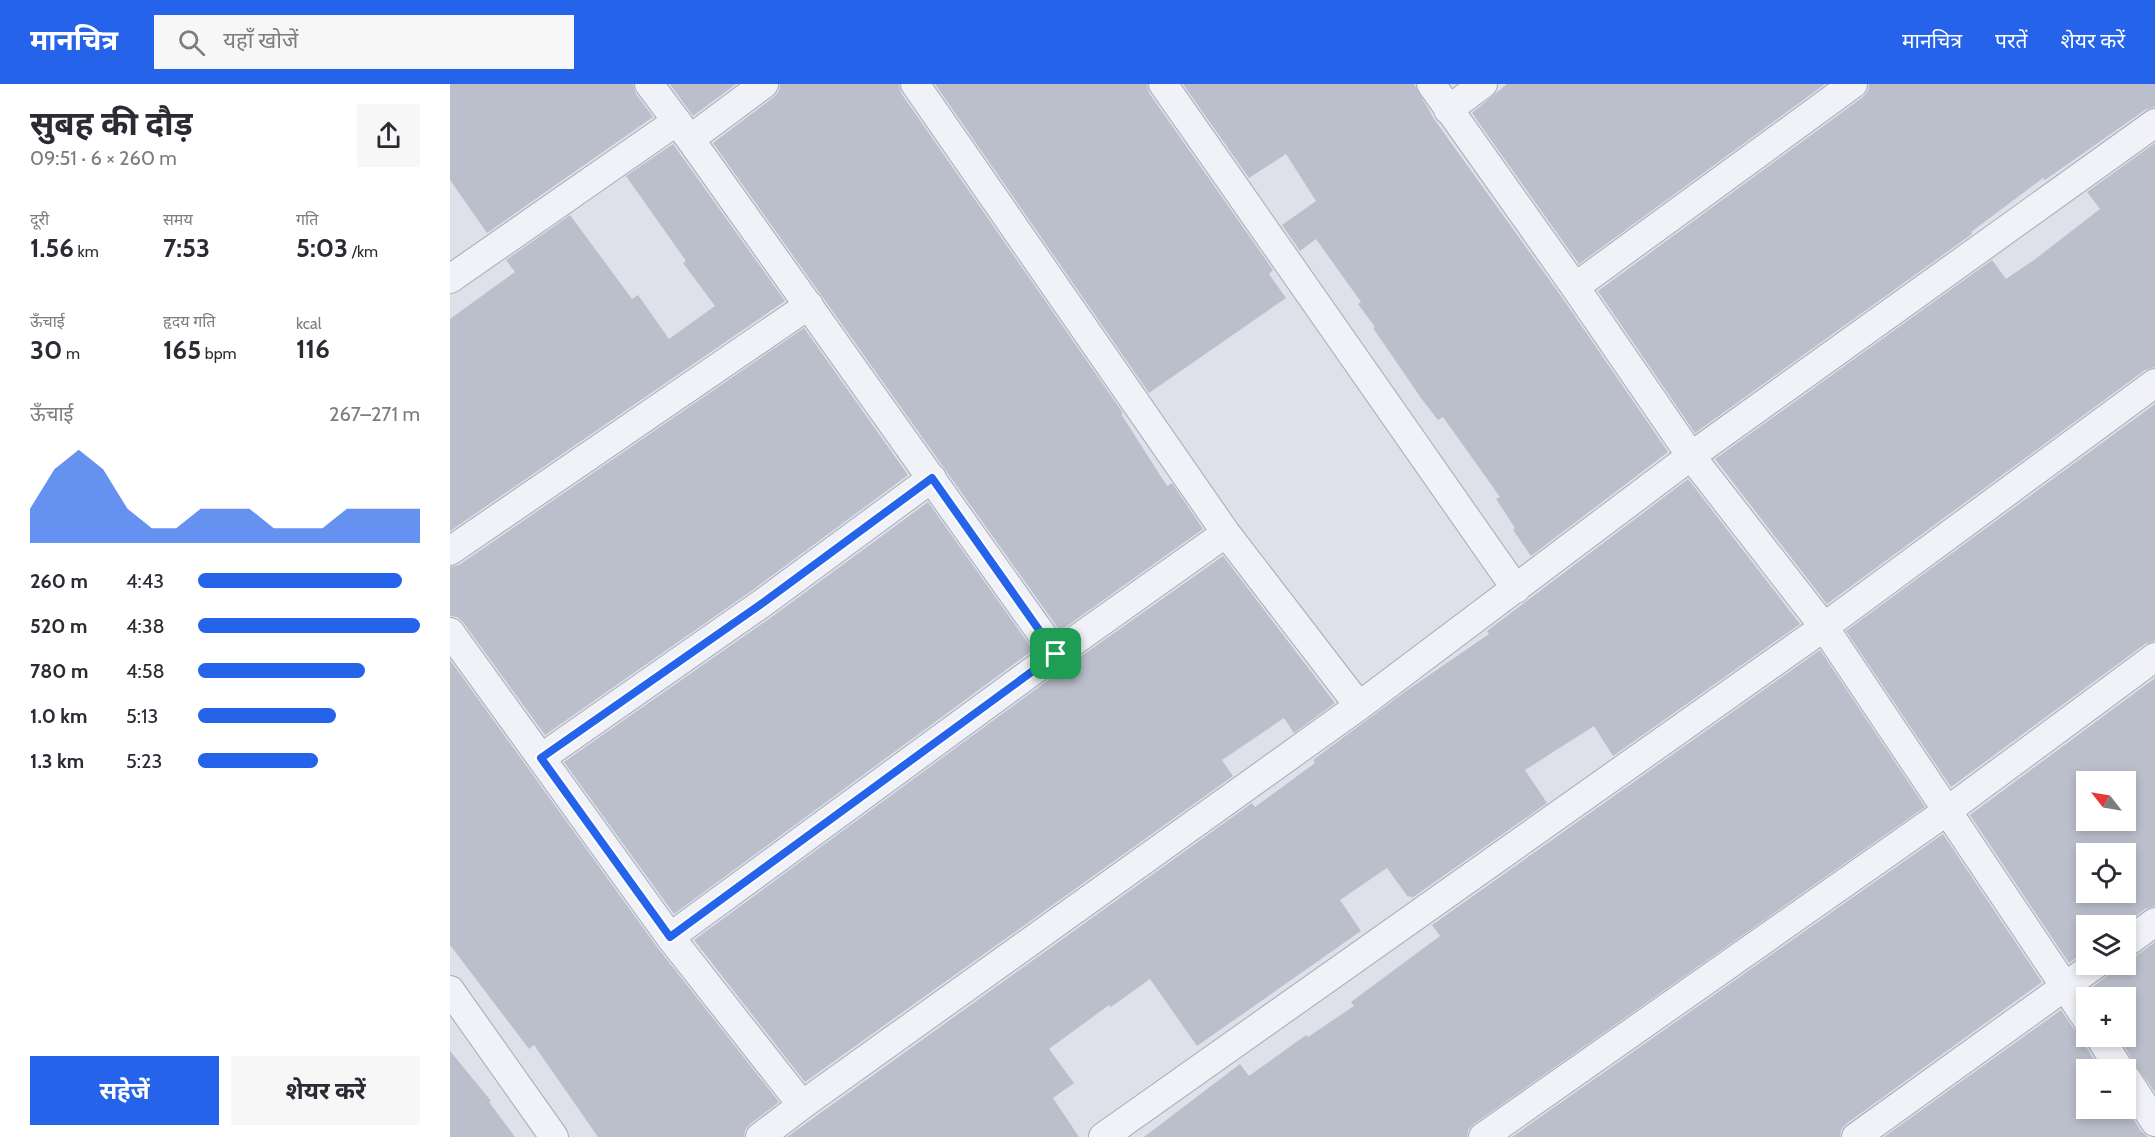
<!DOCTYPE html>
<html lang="hi">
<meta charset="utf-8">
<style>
body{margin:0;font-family:Cabin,"Noto Sans Devanagari",sans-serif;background:#f7f7f7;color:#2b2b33;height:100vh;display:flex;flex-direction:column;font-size:22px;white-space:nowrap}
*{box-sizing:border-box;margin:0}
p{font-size:20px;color:#7c7c81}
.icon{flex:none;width:33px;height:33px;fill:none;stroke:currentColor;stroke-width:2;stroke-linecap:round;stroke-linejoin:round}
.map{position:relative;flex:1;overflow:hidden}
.drawer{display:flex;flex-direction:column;background:#fff;width:450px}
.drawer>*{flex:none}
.needle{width:39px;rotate:301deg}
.fabs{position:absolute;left:1626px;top:687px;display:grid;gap:12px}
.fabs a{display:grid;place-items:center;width:60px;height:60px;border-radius:0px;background:#fff;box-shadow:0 3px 9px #0003;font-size:30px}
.pin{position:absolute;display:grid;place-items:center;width:51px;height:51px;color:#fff;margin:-26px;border-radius:12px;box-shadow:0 3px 9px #0006}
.round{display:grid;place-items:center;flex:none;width:63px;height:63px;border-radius:0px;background:#f7f7f7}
.summary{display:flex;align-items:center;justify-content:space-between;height:102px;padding:0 30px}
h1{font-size:33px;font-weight:700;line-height:45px}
.metrics{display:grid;grid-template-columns:repeat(3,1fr);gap:9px;height:102px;padding:6px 30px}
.metrics div{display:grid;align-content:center}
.metrics b{font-size:26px;font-weight:700}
.metrics small{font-size:16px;font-weight:400}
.metrics p{font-size:16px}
.chart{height:168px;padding:12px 30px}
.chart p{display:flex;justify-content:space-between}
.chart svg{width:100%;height:108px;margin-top:6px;fill:#2563eb;opacity:.7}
.button{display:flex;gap:12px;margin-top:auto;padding:12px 30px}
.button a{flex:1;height:69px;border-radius:0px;background:#2563eb;color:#fff;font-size:24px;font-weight:700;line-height:69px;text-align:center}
.button a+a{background:#f7f7f7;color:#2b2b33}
ul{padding:0 30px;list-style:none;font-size:20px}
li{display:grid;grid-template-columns:96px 72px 1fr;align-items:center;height:45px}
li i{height:15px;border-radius:8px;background:#2563eb}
header{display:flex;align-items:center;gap:36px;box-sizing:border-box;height:84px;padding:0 30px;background:#2563eb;color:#fff}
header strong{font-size:28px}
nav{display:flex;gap:33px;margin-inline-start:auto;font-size:21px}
.search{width:420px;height:54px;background:#f7f7f7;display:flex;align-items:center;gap:15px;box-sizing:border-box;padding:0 21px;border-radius:0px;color:#7c7c81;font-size:22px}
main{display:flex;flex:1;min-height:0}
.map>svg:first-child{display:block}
.building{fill:#bbbfcc;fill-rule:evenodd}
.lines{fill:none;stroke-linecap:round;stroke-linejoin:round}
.street-casing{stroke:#a7abb7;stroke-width:30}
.street{stroke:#f1f2f7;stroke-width:28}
.route-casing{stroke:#fff;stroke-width:12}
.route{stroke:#2563eb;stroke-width:8}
</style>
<header>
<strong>मानचित्र</strong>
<div class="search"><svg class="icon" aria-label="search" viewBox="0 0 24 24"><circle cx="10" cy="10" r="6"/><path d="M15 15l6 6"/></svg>यहाँ खोजें</div>
<nav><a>मानचित्र</a><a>परतें</a><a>शेयर करें</a></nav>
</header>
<main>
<section class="drawer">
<div class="summary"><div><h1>सुबह की दौड़</h1><p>09:51 · 6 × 260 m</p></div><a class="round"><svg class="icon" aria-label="share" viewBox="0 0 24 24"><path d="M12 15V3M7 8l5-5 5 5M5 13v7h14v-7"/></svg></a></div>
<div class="metrics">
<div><p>दूरी</p><b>1.56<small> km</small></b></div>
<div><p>समय</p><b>7:53</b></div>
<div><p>गति</p><b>5:03<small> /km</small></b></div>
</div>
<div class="metrics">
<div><p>ऊँचाई</p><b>30<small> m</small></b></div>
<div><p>हृदय गति</p><b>165<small> bpm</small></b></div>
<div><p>kcal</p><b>116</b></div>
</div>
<div class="chart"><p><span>ऊँचाई</span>267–271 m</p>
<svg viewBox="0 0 160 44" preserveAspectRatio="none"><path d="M0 44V30L10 14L20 6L30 14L40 30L50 38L60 38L70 30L80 30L90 30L100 38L110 38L120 38L130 30L140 30L150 30L160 30V44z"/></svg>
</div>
<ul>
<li><b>260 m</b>4:43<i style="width:92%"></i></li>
<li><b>520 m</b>4:38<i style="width:100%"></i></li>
<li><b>780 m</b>4:58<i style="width:75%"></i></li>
<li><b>1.0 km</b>5:13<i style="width:62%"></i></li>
<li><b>1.3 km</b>5:23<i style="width:54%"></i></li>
</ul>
<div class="button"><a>सहेजें</a><a>शेयर करें</a></div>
</section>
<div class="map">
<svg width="1705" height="1053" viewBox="0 0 1705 1053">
<rect width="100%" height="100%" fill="#dee1e9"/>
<path class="building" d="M0,0h183l3,10 17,23 -166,116 -37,-53z
M220,0h66l-43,32z
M330,0h119l2,9 222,320 -2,1 46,72 5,-3 31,46 -143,102 -347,-488 61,-46 5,-6z
M485,0h212l2,9 124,177 -4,4 17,24 -137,95z
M733,0h231l20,35 127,177 107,156 -137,104 -18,-26 2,-2 -19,-29 4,-2 -57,-80 -5,3 -17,-22 -48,-70 2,-1 -17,-23 3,-2 -45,-63 -16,12 -18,-26 34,-24 -30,-47 -37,24z
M1057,0h318l-246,180 -107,-151z
M1419,0h286v23l-10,3 -100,70 -2,-2 -72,54 1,2 -277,199 -97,-142 265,-194 5,-6z
M1705,59v224l-10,3 -318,234 -112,-145 277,-199 14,19 28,-19 66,-51 -13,-17z
M223,60l112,157 -335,230v-212l65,-47 -9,-12 64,-45 62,84 6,-4 31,44 46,-33 -32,-43 3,-2 -60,-85z
M354,244l104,147 -154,114 -209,146 -82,-113 -6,-5 -7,-1v-49l9,-2z
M1705,320v237l-10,3 -194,143 -105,-156z
M1238,395l112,145 -187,132 -19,-30 -69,44 22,33 -135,95 -2,-2 -2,1 -21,-29 -47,32 21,31 -164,115 -47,-67 -39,28 -2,-2 -60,44 25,34 -21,15 26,39h-292l465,-334 3,4 60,-44 -2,-3 93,-69 83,-57 -2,-3z
M478,418l105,148 -359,264 -110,-152 209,-146z
M773,472l112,147 -41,30 -10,-15 -62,42 11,16 -428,306 -111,-142 372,-273z
M1370,566l105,157 -451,317 -6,6 -1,7h-323l96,-73 9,12 57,-41 2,2 46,-31 -3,-4 89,-66 -8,-11z
M0,576l207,287 122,155 -29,22 -5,6 -1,7h-146l-64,-92 -5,4 -79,-104z
M1705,594v228l-10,3 -23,17h-36v25l-17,12 -99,-148zM1636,698h40v38h-40zM1636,770h40v38h-40z
M1493,750l99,148 -196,142 -5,6 -1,7h-328z
M1705,858v150l-20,-27 -16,-29h7v-38h-34l-5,-7 19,-14 5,-6 1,-7h14v-5l10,-3z
M1611,926l12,18 10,6 2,11 15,25h-14v38l40,-1 15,24 7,6h-264z
M0,967l41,50 -2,1 26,35h-65z"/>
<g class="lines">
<g class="street-casing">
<path id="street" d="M199,0l41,55 74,-55
M465,0l311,449 133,173
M713,0l353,505
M998,26l35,-26
M240,55l366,515 -386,283 132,168 557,-399 332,-250 -116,-169 -144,-203
M0,195l227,-158
M1125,203l278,-203
M0,467l359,-246
M0,548l220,305
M606,570l170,-121
M91,674l223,-156 168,-124
M1676,859l29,-21
M0,906l104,147
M1636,934l-262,-391 -133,-171 464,-333
M1649,952l21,34
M1676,994l29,44
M310,1053l42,-32
M653,1053l721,-510 331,-244
M1033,1053l464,-326 208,-154
M1406,1053l240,-173"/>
</g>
<use href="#street" class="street"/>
</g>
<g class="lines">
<g class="route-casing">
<path id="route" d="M482,394l124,176 -386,283 -129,-179 223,-156z"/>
</g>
<use href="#route" class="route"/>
</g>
</svg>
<div class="fabs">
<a><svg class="needle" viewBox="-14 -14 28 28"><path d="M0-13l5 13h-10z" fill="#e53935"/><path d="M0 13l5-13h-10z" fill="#7c7c81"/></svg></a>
<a><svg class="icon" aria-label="locate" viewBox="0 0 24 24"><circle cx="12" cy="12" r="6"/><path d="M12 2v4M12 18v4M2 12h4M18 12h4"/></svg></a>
<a><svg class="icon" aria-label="layers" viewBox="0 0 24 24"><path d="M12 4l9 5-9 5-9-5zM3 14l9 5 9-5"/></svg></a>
<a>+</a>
<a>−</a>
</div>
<div class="pin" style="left:606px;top:570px;background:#1e9e55"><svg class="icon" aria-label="arrive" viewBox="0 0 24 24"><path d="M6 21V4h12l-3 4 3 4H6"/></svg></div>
</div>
</main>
